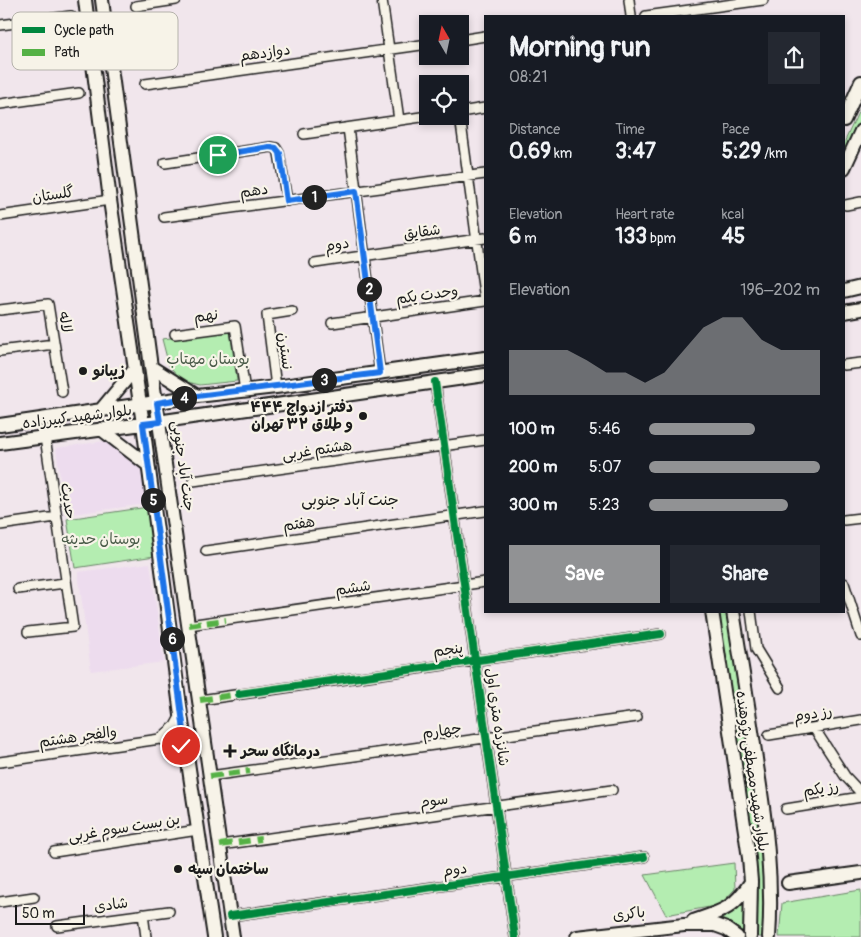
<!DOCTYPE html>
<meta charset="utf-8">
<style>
body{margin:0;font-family:Pangolin,"Playpen Sans Arabic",sans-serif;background:#242831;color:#f1f3f6;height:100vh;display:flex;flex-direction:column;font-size:19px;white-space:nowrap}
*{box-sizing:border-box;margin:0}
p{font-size:16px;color:#9ea1a6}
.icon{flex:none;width:28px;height:28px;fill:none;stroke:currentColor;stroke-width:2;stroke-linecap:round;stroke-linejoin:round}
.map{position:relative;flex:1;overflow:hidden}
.panel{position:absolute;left:484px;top:15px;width:361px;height:598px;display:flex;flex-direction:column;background:#171b24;border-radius:0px;box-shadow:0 2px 8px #0003}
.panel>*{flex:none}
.needle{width:32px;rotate:351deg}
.tools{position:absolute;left:419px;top:15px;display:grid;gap:10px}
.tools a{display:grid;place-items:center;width:50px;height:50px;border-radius:0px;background:#171b24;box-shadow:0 2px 8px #0003;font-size:25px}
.scale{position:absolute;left:15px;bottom:12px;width:70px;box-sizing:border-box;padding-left:5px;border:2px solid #1c1c1c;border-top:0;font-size:14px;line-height:18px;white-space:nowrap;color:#1c1c1c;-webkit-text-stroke:4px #f7f3e8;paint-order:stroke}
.pin{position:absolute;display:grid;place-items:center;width:42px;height:42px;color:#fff;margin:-21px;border:2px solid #fff;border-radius:50%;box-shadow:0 1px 5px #0007}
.km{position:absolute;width:25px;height:25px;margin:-12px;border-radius:50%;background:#222;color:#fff;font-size:14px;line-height:25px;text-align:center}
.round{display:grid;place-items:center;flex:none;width:52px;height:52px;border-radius:0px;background:#242831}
.summary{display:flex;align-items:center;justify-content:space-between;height:85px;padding:0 25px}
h1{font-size:28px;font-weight:700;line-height:38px}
.figures{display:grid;grid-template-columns:repeat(3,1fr);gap:8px;height:85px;padding:5px 25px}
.figures div{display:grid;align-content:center}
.figures b{font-size:21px;font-weight:700}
.figures small{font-size:14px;font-weight:400}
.figures p{font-size:14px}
.chart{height:140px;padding:10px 25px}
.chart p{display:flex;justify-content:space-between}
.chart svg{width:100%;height:90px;margin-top:5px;fill:#919294;opacity:.7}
.primary-button{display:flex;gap:10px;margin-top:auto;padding:10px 25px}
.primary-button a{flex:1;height:58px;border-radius:0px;background:#919294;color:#fff;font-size:20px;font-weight:700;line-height:58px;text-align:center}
.primary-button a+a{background:#242831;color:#f1f3f6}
ul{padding:0 25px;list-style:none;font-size:16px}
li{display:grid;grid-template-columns:80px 60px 1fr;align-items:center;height:38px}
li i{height:12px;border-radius:6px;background:#919294}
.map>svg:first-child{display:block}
.built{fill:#eddcee}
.green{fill:#b4edb1;stroke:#688466}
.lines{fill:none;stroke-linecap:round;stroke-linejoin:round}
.street-casing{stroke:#1c1c1c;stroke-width:12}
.secondary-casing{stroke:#1c1c1c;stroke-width:16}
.street{stroke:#f7f3e8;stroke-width:9}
.secondary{stroke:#f7f3e8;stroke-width:12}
.quiet{stroke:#55b145;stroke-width:6;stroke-dasharray:12 6;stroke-linecap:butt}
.cycleway-casing{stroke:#f7f3e8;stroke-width:11}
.cycleway{stroke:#00873e;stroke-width:8}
.route-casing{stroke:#fff;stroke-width:10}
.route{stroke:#1a73e8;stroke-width:6}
.poi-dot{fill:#1c1c1c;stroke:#f7f3e8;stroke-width:2}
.labels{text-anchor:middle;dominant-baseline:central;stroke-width:4.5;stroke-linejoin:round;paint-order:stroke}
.street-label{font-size:15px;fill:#1c1c1c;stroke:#f7f3e8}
.park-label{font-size:15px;fill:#4a5b49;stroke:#f7f3e8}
.poi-label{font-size:15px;font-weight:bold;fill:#1c1c1c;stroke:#f7f3e8;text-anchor:start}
.neighbourhood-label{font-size:16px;fill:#1c1c1c;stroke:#f7f3e8}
.key{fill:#f7f3e8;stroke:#b5b2ab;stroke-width:1}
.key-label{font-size:14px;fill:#1c1c1c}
</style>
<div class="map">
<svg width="861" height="937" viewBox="0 0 861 937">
<rect width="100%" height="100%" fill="#f1e6ec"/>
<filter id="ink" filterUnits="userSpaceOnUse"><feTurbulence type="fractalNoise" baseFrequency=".02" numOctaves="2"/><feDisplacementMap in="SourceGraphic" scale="10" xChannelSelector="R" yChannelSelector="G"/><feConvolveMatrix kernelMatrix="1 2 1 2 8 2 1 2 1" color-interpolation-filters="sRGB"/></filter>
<g filter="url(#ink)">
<path class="built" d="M105,441l37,27 4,36 -81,11 -9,-67z
M150,563l14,99 -73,9 -13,-99z"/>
<path class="green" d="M861,106v13l-17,36v-12z
M230,331l7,50 -37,4 -17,-4 -14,-15 -7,-27z
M148,507l7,49 -80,12 -8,-49z
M718,611h8l36,228 2,19v79h-8l2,-40 -3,-46z
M734,863l1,26 -15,16 -54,10 -21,-40z
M861,890v47h-82l3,-34z
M745,894l-1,43h-3l-36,-17z"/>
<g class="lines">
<g class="street-casing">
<path id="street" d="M382,0l17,120
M629,0l2,16
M136,6l40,-6
M646,16l117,-16
M0,25l71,-9
M460,40l25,-4
M145,84l283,-40
M0,104l79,-11
M460,112l25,-4
M348,128l32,245
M304,134l124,-18
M165,163l106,-16 5,1 3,5 8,48
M846,205l15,-3
M0,216l110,-16
M164,217l321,-43
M315,263l170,-25
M0,310l48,-6 14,88
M332,323l153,-22 -25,-185
M175,334l60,-8 10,65
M0,351l54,-7
M844,365l17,-2
M435,382l80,555
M276,387l-9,-72 25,-4
M193,481l292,-41
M844,520l17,-2
M0,525l56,-8
M206,551l279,-40
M844,583l17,53
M18,589l47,-6
M751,611l5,38 24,39
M189,625l296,-43
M28,632l45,-5 -28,-190
M200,700l461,-66
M814,728l31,48 16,17
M769,735l92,-15
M160,739l15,-13 6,-11
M0,762l160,-23c11,2 19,5 26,13
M210,776l427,-59
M786,809l75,-12
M220,845l392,-55
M54,852l144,-22
M0,902l34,-5
M143,914l3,23
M230,916l414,-59
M57,926l112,-15"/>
</g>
<g class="secondary-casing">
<path id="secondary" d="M85,0l25,200 33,224 38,291 33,222
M102,0l49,367 82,570
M844,120l17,-38
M844,168l17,-37
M844,291l17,-4
M844,312l17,-3
M151,367l46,29
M100,411l34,-41
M0,425l197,-29 79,-9 209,-29
M101,429l47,36
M0,443l143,-19 342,-49
M712,611l37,247 2,23 -1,56
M733,611c8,52 17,103 24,155 9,57 16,113 12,171
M788,883l73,-10
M693,921c30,-10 40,-12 58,-39
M577,937l107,-12h31l11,4 11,8"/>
</g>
<use href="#street" class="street"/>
<use href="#secondary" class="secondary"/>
<path class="quiet" d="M189,625l37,-5
M200,700l39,-6
M210,776l40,-5
M220,845l41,-6"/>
<g class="cycleway-casing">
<path id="cycleway" d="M435,382l80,555
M239,694l422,-60
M230,916l414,-59"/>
</g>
<use href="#cycleway" class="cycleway"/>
</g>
</g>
<g class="lines" filter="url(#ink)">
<g class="route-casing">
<path id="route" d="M181,746l6,7 -44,-329 17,-2 -3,-19 40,-7 183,-23 -24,-182 -69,10 -7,-48 -4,-5 -6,-1 -52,8"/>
</g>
<use href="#route" class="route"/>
</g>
<g class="poi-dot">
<circle cx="83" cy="371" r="5"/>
<circle cx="363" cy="416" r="5"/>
<path d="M227.5 743.5h5v5h5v5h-5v5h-5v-5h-5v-5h5z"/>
<circle cx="178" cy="869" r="5"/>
</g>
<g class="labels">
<g class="street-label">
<text transform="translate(265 53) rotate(-8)">دوازدهم</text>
<text transform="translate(254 191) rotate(-8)">دهم</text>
<text transform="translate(53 195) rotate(-8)">گلستان</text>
<text transform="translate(422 232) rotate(-8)">شقایق</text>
<text transform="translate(337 245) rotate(-10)">دوم</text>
<text transform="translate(427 295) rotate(-8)">وحدت یکم</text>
<text transform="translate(206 316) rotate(-7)">نهم</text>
<text transform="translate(65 322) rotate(82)">لاله</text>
<text transform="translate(285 351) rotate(83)">نسترن</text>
<text transform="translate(77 417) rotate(-7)">بلوار شهید کبیرزاده</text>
<text transform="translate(317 450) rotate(-8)">هشتم غربی</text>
<text transform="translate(183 466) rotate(82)">جنت آباد جنوبی</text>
<text transform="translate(68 501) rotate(82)">حدیث</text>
<text transform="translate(299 524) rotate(-8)">هفتم</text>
<text transform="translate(353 588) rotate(-8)">ششم</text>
<text transform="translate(448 650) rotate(-8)">پنجم</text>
<text transform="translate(813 714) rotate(-9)">رز دوم</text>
<text transform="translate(497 717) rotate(82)">شانزده متری اول</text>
<text transform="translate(442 731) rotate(-8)">چهارم</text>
<text transform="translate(78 737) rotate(-8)">والفجر هشتم</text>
<text transform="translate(752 771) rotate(82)">بلوار شهید مصطفی پژوهنده</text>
<text transform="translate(821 789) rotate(-9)">رز یکم</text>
<text transform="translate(434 801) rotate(-8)">سوم</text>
<text transform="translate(124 828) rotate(-9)">بن بست سوم غربی</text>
<text transform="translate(455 870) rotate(-8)">دوم</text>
<text transform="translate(111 905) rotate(-8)">شادی</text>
<text transform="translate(629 914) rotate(-6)">باکری</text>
</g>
<g class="park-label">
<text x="208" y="359">بوستان مهتاب</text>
<text x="101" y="539">بوستان حدیثه</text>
</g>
<g class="poi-label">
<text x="93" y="371">زیبانو</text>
<text x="353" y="407" text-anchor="end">دفتر ازدواج ۴۴۴<tspan x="353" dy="17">و طلاق ۳۲ تهران</tspan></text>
<text x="241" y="751">درمانگاه سحر</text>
<text x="188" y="869">ساختمان سپه</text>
</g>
<g class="neighbourhood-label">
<text x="350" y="500">جنت‌ آباد جنوبی</text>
</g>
</g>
<rect x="12" y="12" width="166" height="58" rx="8" class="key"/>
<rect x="22" y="27" width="23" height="6" fill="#00873e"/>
<rect x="22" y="49" width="23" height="7" fill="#55b145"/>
<g class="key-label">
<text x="54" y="35">Cycle path</text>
<text x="54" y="57">Path</text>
</g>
</svg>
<div class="tools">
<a><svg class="needle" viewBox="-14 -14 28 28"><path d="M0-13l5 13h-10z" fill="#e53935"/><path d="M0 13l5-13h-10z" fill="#9ea1a6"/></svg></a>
<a><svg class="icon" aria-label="locate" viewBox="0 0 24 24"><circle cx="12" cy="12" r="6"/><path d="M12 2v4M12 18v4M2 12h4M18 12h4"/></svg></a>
</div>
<div class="scale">50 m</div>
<div class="pin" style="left:218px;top:155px;background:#1e9e55"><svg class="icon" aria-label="arrive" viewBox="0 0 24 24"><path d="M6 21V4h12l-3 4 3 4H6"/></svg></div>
<div class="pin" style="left:181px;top:746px;background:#d93025"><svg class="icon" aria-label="check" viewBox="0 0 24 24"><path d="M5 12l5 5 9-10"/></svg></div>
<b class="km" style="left:314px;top:197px">1</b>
<b class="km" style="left:369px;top:289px">2</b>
<b class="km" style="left:324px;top:380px">3</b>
<b class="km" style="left:184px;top:398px">4</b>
<b class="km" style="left:153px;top:500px">5</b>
<b class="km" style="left:172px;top:639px">6</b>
<section class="panel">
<div class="summary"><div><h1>Morning run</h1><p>08:21</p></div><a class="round"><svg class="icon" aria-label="share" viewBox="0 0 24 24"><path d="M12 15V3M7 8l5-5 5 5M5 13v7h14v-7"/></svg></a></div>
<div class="figures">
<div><p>Distance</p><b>0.69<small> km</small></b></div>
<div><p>Time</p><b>3:47</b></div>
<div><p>Pace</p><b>5:29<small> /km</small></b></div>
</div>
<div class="figures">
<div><p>Elevation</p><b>6<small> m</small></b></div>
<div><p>Heart rate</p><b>133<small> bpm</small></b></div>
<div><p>kcal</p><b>45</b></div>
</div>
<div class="chart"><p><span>Elevation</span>196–202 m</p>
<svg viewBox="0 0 160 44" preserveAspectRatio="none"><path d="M0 44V22L10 22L20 22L30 22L40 27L50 33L60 33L70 38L80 33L90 22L100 11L110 6L120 6L130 17L140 22L150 22L160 22V44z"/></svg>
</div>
<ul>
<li><b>100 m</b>5:46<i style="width:62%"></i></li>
<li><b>200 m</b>5:07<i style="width:100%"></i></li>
<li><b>300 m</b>5:23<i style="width:81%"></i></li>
</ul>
<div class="primary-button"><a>Save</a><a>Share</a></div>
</section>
</div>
